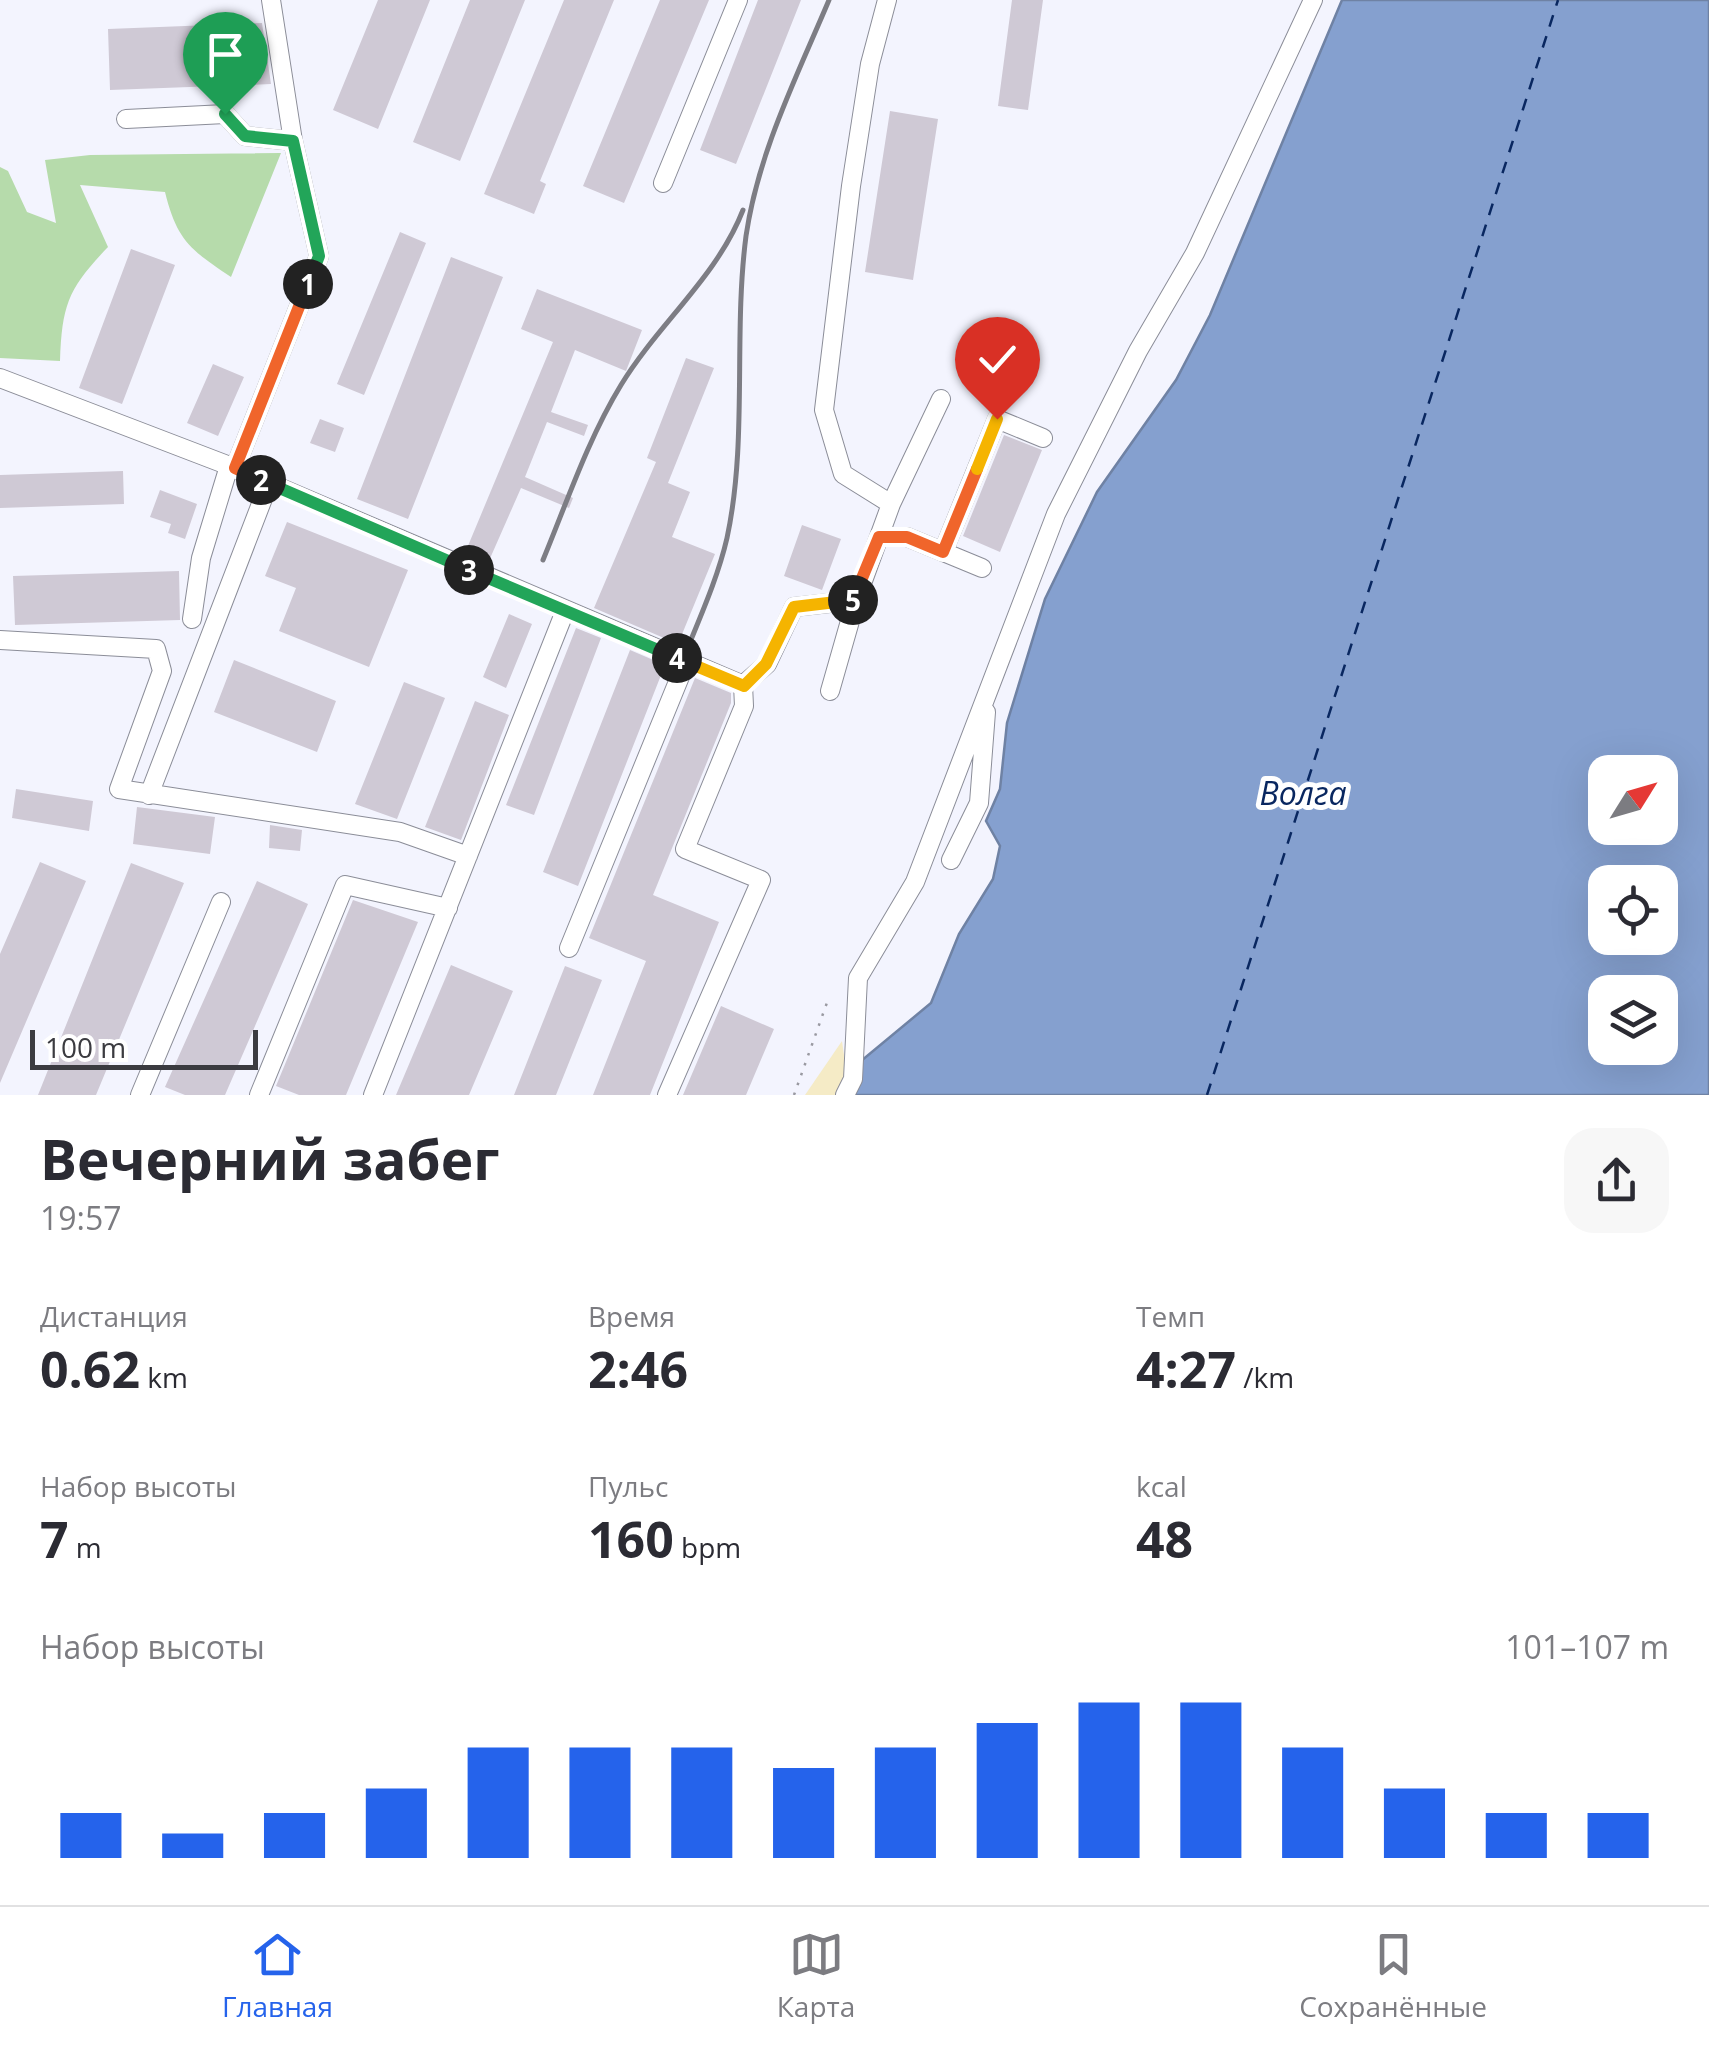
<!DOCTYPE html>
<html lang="ru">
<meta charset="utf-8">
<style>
body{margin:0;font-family:"Open Sans",sans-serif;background:#f7f7f7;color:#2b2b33;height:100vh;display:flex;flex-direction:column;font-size:38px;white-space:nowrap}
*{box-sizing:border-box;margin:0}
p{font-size:32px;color:#7c7c81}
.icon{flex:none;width:55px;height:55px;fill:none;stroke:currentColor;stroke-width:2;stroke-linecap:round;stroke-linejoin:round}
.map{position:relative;height:1095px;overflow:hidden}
.details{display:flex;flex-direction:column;background:#fff;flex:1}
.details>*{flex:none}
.needle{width:65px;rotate:53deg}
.tools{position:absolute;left:1588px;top:755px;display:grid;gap:20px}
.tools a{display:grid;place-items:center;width:90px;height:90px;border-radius:20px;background:#fff;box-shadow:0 10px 40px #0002;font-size:50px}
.scale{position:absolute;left:30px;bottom:25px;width:228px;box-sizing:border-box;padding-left:10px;border:5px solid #3b3b40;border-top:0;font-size:28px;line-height:35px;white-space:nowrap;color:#3b3b40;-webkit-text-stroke:8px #fff;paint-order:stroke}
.pin{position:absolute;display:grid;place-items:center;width:85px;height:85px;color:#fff;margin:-102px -42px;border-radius:50% 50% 50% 0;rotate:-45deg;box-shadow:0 0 10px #0007}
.pin .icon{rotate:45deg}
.km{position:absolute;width:50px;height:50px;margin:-25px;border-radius:50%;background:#222;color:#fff;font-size:28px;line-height:50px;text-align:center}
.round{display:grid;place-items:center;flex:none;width:105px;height:105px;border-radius:30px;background:#f7f7f7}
.headline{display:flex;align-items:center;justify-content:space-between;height:170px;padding:0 40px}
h1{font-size:55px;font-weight:700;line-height:75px}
.metrics{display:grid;grid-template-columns:repeat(3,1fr);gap:15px;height:170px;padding:10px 40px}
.metrics div{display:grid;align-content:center}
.metrics b{font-size:50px;font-weight:700}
.metrics small{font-size:28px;font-weight:400}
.metrics p{font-size:28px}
.chart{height:280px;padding:20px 40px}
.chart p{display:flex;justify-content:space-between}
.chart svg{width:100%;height:180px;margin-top:10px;stroke:#2563eb;stroke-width:6}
.dock{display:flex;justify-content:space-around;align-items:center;height:140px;border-top:2px solid #e1e1e2;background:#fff;font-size:28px;color:#7c7c81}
.dock a{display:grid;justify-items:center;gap:5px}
.dock .active{color:#2563eb}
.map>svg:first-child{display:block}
.green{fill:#b6dbab}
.sand{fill:#f5ebc6}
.water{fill:#85a0cf;stroke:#6f82a4;stroke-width:2.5;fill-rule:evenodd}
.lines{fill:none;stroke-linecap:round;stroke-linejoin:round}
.ferry{stroke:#092760;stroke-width:2.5;stroke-dasharray:12 10;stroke-linecap:butt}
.building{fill:#cfc9d5}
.minor-casing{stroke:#8b8d98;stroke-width:20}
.path{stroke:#9999a1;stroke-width:2.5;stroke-dasharray:2.5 8;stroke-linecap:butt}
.minor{stroke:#fff;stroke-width:18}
.rail{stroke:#7d7d84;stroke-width:5}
.split-1-casing{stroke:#fff;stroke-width:20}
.split-2-casing{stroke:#fff;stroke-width:20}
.split-3-casing{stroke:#fff;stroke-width:20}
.split-4-casing{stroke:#fff;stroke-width:20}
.split-5-casing{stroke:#fff;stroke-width:20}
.split-6-casing{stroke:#fff;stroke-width:20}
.split-7-casing{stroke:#fff;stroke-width:20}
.split-1{stroke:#22a559;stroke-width:12}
.split-2{stroke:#f0652b;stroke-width:12}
.split-3{stroke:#22a559;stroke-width:12}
.split-4{stroke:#22a559;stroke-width:12}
.split-5{stroke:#f5b400;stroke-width:12}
.split-6{stroke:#f0652b;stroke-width:12}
.split-7{stroke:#f5b400;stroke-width:12}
.labels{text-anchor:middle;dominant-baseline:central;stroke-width:10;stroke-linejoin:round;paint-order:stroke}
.water-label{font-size:32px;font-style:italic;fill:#092760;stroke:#fff}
</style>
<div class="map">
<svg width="1709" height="1095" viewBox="0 0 1709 1095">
<rect width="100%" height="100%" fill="#f3f4fe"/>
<path class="green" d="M281,153l-50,124c-40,-27 -54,-36 -66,-85l-85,-7 28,62c-39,41 -46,56 -48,114l-60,-3v-191l8,4 19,41 29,11 -11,-63 45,-5z"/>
<path class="sand" d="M842,1041l6,42 -5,12h-38z"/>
<path class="water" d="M1342,0h367v1095h-862l14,-34 70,-58 28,-69 34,-55 7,-33 -14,-25 14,-32 7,-66 38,-124 52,-107 79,-112 34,-65zM1605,772h55v56h-55zM1605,882h55v56h-55zM1605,992h55v56h-55z"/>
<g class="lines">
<path class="ferry" d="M1207,1095l351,-1095"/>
</g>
<path class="building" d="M378,0h52l-52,129 -45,-19z
M470,0h55l-65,161 -47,-19z
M564,0h50l-74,181 6,3 -12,30 -50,-20z
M660,0h49l-85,203 -41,-17z
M758,0h43l-65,164 -36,-14z
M1012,0h31l-15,110 -30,-4z
M262,23l9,61 -161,6 -2,-61z
M890,111l48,8 -25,161 -48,-8z
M400,232l26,11 -62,152 -27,-11z
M131,249l44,16 -53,139 -43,-16z
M451,257l52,20 -95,242 -51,-20z
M537,289l105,41 -16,41 -51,-21 -24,62 37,13 -4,11 -37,-14 -22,55 48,21 -4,10 -48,-20 -33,75 -23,-10 88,-211 -32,-13z
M686,358l28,10 -46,115 22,9 -18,45 43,17 -37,90 -84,-36 62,-146 -9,-4z
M213,364l31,13 -26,59 -31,-13z
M320,419l24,9 -9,24 -25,-9z
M1004,435l38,15 -42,102 -37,-16z
M123,471l1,33 -124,4v-33z
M160,490l37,14 -12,35 -17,-6 3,-9 -21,-7z
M287,522l121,48 -39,97 -90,-36 17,-43 -31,-12z
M802,525l39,14 -19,51 -38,-14z
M179,571l1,49 -165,5 -2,-49z
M509,614l23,10 -26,64 -23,-11z
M576,628l25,10 -67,177 -28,-10z
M630,650l35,15 -87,221 -35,-14z
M234,660l102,41 -19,51 -103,-40z
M695,678l36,15v10l-78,192 66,27 -69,173h-57l53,-134 -57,-23z
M404,682l41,16 -48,121 -42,-15z
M475,701l34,14 -48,125 -36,-13z
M16,789l77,12 -4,30 -77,-13z
M137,807l78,10 -5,37 -77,-10z
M270,825l32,5 -2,21 -31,-3z
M40,862l46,19 -86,202v-129z
M131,863l53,20 -88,212h-58z
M257,881l51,23 -83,191h-40l-20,-8z
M353,900l65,22 -72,173h-47l-23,-9z
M451,965l62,26 -44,104h-73z
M565,966l37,14 -46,115h-42z
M721,1006l53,23 -28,66h-63z"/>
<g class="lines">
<g class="minor-casing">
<path id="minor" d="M126,119l99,-5 20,22 48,5
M663,183l75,-183
M0,378l235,90
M269,483l474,202 24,-21 27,-57 62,-7 35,-96 -48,-30 -19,-64 27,-224 19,-122 17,-64
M891,504l50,-105
M879,537h28l75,31
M943,552l54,-133 46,19
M192,619l9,-61 28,-92
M0,640l156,9 6,22 -43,118 281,43 68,24
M830,691l26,-91
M149,795l120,-312 -34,-15 84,-212 -26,-115 -22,-141
M951,860l28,-57 7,-91
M569,948l117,-286
M140,1095l81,-193
M259,1095l86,-210 103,23
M373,1095l192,-484
M667,1095l94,-215 -76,-31 59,-143 -1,-21
M845,1095l8,-16 5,-101 57,-96 141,-368 82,-163 57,-98 118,-253"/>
</g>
<path class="path" d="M794,1095l35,-98"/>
<use href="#minor" class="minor"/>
<path class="rail" d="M543,560c24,-58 45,-121 78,-175 37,-61 96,-108 122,-175
M686,652c15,-37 32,-75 41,-114 21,-98 6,-202 19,-302 12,-83 51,-160 83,-236"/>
</g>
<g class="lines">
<g class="split-1-casing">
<path id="split-1" d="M225,114l20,22 48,5 26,115 -11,28"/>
</g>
<g class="split-2-casing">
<path id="split-2" d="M261,480l-26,-12 73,-184"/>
</g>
<g class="split-3-casing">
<path id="split-3" d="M261,480l208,90"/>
</g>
<g class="split-4-casing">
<path id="split-4" d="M469,570l208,88"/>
</g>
<g class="split-5-casing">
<path id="split-5" d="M677,658l67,28 22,-22 28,-57 59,-7"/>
</g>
<g class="split-6-casing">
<path id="split-6" d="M853,600l26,-63h28l36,15 34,-83"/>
</g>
<g class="split-7-casing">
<path id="split-7" d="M977,469l20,-50"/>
</g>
<use href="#split-1" class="split-1"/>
<use href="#split-2" class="split-2"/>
<use href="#split-3" class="split-3"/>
<use href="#split-4" class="split-4"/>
<use href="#split-5" class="split-5"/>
<use href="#split-6" class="split-6"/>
<use href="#split-7" class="split-7"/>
</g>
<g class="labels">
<g class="water-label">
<text x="1303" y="792">Волга</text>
</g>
</g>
</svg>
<div class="tools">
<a><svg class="needle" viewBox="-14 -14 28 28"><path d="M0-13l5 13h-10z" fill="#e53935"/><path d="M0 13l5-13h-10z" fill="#7c7c81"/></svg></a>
<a><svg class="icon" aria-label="locate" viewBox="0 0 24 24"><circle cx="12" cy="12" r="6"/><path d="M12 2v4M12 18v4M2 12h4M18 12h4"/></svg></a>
<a><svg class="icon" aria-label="layers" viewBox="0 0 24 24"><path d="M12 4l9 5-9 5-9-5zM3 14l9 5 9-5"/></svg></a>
</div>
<div class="scale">100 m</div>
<div class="pin" style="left:225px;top:114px;background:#1e9e55"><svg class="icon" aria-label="arrive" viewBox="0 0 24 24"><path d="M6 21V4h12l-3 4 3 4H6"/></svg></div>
<div class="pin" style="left:997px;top:419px;background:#d93025"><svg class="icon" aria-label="check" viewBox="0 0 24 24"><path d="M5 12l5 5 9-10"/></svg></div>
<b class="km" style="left:308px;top:284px">1</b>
<b class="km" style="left:261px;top:480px">2</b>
<b class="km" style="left:469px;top:570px">3</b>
<b class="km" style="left:677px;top:658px">4</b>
<b class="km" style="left:853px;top:600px">5</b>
</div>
<section class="details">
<div class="headline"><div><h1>Вечерний забег</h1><p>19:57</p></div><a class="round"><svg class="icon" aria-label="share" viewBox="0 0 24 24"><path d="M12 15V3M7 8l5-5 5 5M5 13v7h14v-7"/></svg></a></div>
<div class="metrics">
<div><p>Дистанция</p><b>0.62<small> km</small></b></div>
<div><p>Время</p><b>2:46</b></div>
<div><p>Темп</p><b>4:27<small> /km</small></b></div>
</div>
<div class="metrics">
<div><p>Набор высоты</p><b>7<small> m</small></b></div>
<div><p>Пульс</p><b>160<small> bpm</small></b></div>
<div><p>kcal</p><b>48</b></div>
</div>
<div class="chart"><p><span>Набор высоты</span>101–107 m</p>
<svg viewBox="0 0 160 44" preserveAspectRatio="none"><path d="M5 44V33M15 44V38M25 44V33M35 44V27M45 44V17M55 44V17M65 44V17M75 44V22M85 44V17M95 44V11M105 44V6M115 44V6M125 44V17M135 44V27M145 44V33M155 44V33"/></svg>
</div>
</section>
<nav class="dock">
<a class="active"><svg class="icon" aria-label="home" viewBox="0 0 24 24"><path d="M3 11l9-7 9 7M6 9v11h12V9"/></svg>Главная</a>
<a><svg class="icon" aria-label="map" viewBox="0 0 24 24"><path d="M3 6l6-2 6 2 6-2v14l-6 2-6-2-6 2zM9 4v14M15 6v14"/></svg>Карта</a>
<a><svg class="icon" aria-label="saved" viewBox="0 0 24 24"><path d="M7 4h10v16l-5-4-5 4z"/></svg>Сохранённые</a>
</nav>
